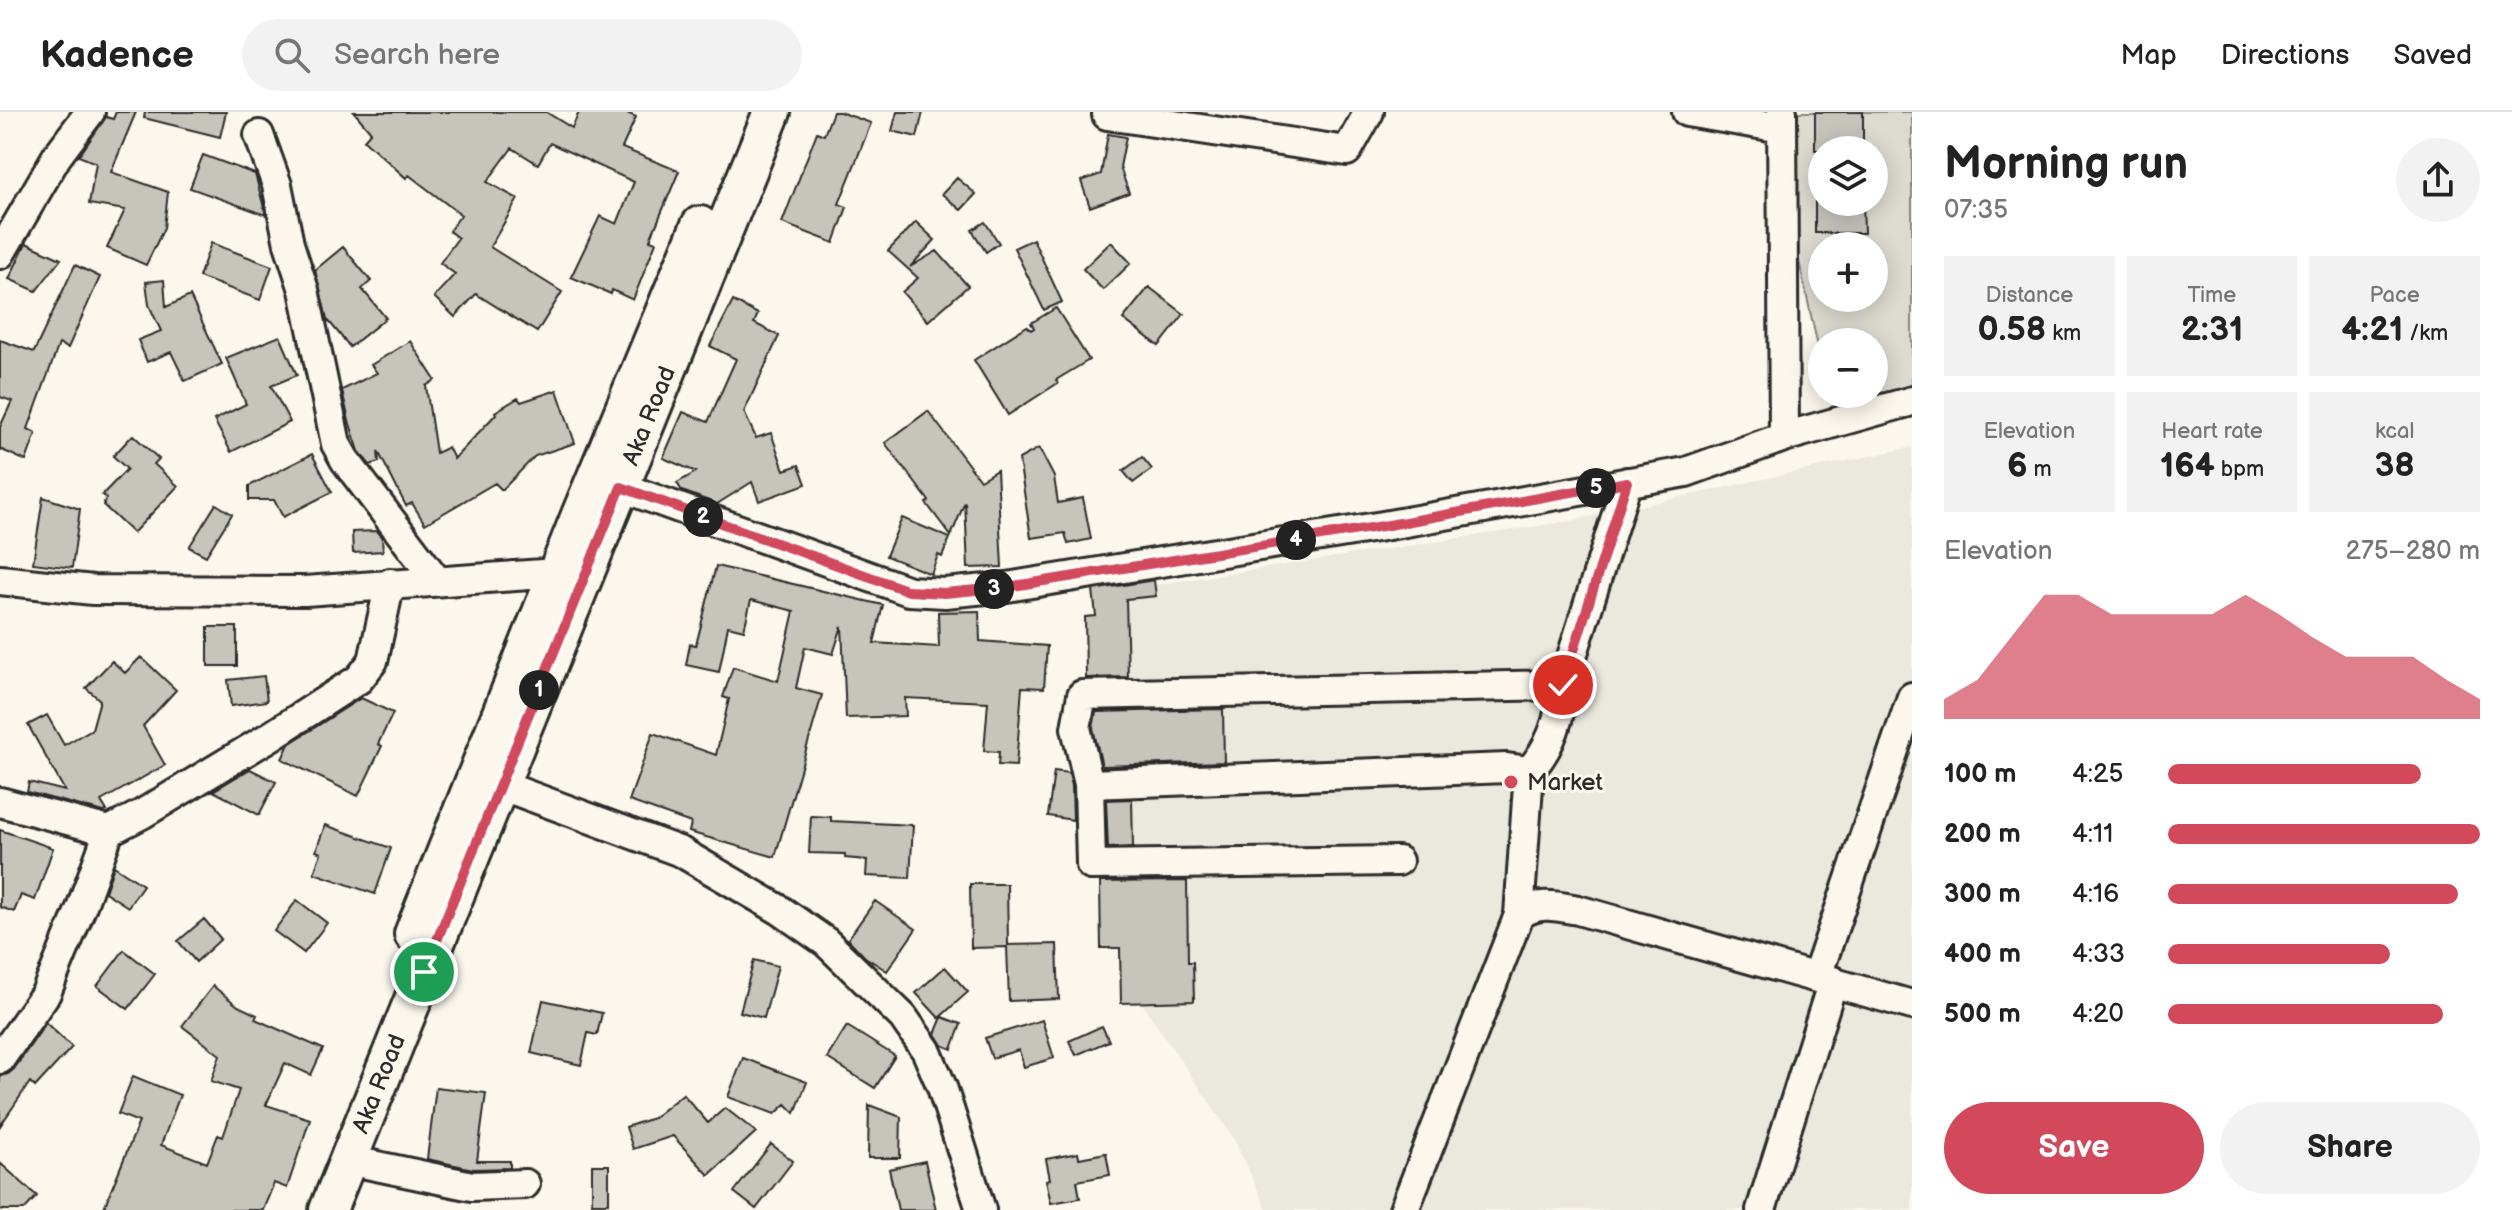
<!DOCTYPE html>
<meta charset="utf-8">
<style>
body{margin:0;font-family:"Balsamiq Sans",sans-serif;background:#f2f2f2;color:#222;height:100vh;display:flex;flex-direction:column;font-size:30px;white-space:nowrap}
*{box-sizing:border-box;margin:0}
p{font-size:26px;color:#767676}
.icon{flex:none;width:44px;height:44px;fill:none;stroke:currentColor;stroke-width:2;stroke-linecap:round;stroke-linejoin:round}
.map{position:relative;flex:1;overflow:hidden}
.panel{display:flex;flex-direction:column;background:#fff;width:600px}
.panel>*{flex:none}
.tools{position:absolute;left:1808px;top:24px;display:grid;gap:16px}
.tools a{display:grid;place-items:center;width:80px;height:80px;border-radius:50%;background:#fff;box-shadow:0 4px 20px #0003;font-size:40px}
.pin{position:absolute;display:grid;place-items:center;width:68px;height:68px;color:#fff;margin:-34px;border:4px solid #fff;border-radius:50%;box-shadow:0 2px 8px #0007}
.km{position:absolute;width:40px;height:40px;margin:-20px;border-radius:50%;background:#222;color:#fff;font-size:22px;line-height:40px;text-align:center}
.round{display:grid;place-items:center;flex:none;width:84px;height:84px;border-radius:42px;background:#f2f2f2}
.headline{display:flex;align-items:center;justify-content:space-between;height:136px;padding:0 32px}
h1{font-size:44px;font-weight:600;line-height:60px}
.metrics{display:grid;grid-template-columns:repeat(3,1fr);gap:12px;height:136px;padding:8px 32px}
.metrics div{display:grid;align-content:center;border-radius:0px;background:#f2f2f2;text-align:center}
.metrics b{font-size:34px;font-weight:600}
.metrics small{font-size:22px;font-weight:400}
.metrics p{font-size:22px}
.chart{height:224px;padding:16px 32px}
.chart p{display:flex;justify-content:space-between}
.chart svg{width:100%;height:144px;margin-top:8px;fill:#d1495b;opacity:.7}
.cta{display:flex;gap:16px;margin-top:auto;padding:16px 32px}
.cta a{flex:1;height:92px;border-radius:48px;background:#d1495b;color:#fff;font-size:32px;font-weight:600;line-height:92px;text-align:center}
.cta a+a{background:#f2f2f2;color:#222}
ul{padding:0 32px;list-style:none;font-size:26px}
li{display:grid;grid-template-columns:128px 96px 1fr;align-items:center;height:60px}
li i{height:20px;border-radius:10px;background:#d1495b}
header{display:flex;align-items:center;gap:48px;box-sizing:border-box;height:112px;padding:0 40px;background:#fff;border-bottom:2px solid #e0e0e0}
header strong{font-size:38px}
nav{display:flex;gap:44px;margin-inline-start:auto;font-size:28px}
.search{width:560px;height:72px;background:#f2f2f2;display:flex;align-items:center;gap:20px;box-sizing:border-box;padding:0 28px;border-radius:44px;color:#767676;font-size:30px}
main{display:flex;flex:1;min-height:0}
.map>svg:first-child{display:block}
.built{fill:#ebe8de}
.green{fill:#dddad0;stroke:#84827e;stroke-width:2;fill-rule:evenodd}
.building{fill:#c7c4bc;stroke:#2b2b2b;stroke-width:2}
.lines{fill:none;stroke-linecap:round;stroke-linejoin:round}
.minor-casing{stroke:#2b2b2b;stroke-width:34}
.major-casing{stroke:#2b2b2b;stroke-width:42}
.minor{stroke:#fbf7ec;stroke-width:28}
.major{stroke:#fbf7ec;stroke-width:36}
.route-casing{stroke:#fff;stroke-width:16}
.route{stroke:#d1495b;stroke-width:10}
.poi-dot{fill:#d1495b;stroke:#fbf7ec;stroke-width:3}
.labels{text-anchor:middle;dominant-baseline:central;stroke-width:6;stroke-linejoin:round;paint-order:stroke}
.street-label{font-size:24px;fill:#2b2b2b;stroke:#fbf7ec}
.poi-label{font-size:24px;fill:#2b2b2b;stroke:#fbf7ec;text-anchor:start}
</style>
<header>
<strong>Kadence</strong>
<div class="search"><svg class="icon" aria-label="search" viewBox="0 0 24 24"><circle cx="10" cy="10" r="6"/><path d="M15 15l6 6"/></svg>Search here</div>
<nav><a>Map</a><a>Directions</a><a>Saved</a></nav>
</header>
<main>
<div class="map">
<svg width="1912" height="1098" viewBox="0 0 1912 1098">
<rect width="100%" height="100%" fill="#fbf7ec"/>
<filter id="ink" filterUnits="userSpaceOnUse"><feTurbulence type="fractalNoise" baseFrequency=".0125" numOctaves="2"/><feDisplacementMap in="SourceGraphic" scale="16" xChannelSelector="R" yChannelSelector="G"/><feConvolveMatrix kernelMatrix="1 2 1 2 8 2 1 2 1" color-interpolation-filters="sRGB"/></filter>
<g filter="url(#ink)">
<path class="built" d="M1912,335v763h-645l-34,-73 -113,-166 -18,-378 468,-72z"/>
<path class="green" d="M1797,0h115v275l-38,7v-52h-52v23l-25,-113zM1822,38h52v52h-52zM1822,134h52v52h-52z"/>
<path class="building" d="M116,0h20l-25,60 57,20 -4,36 -18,37 -39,-17 18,-38 -36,-6 7,-41 -17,-7 27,-39 7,2z
M145,0h81l-6,25 -76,-19z
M354,0h192l26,16 7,-16h46l11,5 -14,31 57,23 -29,69 6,2 -23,58 -21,-10 -1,4 -40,-17 29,-61 17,8 17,-42 -84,-39 -12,21 -26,-16 -25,34 31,17 -28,48 72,45 -25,40 -61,-38 -21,23 -21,-20 21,-23 -15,-11 18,-25 -9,-7 12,-16 -52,-40 -3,3 -42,-38 7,-8z
M833,0h7l31,11 -32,81 8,3 -13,36 -52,-20 35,-91 7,3z
M897,0h26l-6,25 -25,-6z
M1815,0h48v38h-48z
M1108,22l18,3 -6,30 9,26 -39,14 -9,-26 20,-7z
M203,43l52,19 11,41 -76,-27z
M957,66l19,16 -15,16 -19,-16z
M1815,90h48l1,31h-49z
M916,110l19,18 -25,27 27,-16 31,35 -40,35 -26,-29 16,-14 -30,-27z
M985,110l14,21 -13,9 -14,-22z
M1033,127l29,63 -18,8 -30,-62z
M1111,130l20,21 -28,27 -20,-21z
M26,131l35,16 -25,32 -27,-12z
M211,131l61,23 -12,34 -61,-23z
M343,135l28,34 -9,8 24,29 -36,29 -23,-28 -12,-49z
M75,153l25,12 -32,71 -9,-4 -31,85 8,4 -10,28 -26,-12v-22l12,-26 -12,-4v-57l34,12z
M164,168l2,27 24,-11 32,68 -37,17 -14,-29 -24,10 -9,-22 23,-9 -12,-26 -3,-23z
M1149,175l35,27 -25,32 -36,-27z
M733,189l25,13 -4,9 25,13 -35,76 12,26 15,-5 13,37 15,-5 7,19 -47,17 -7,-19 -35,22 -35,-13 -5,-8 19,-11 -33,-14 20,-46 25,10 28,-63 -26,-13z
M1056,196l33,52 -33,20 2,3 -50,32 -34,-55 53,-34 4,4 3,-2 -3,-5z
M280,224l17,39 -26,11 19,36 -59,30 -17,-32 32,-16 -20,-46z
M410,229l25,39 -9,6 10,67 12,-6 6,12 42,-45 -1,-2 23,-14 3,4 36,-12 18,53 -40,13 -33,34 -7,-7 -70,41 -13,-21 -6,3 -28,-55 1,11 -9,3 -11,-14 -10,-30 -7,-31 35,-17 -6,-8z
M928,299l52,69 17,-10 5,97 -34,1 -3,-66 -14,34 -25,-33 3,-2 -44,-58z
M133,323l26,24 -5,5 24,22 -45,47 -30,-28 3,-7 -4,-3 25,-26 -14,-13z
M1039,336l15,29 4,26 25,-5 8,41 -23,5 -3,-11 -34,5 -12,-79z
M312,342l20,38 -49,25 -9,-17h-25v-14z
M1142,345l10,12 -19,14 -10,-12z
M43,385l37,12 -8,59 -39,-5z
M216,392l16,10 -26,42 -17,-9z
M902,406l48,20 -8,19 -4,-2 -7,19 -45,-18z
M377,419l5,6 1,14 -30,2 -1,-21z
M716,454l167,39 -9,38 65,4 -1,-35 41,-1 1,30 67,5 -3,42 -22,-1 -6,79 -18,-1 1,-13 -15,-1 4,-49 -83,-4 1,18 -60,2 -4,-92 -9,28 -28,-7 -9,41 26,7 -47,162 -86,-25 2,-9 -62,-22 24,-68 63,22 13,-56 -6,-2 10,-30 45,14 16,-70 -43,-11 -7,30 -16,-4 -9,46 -33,-7 4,-21 6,1z
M1154,468l2,16 -30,3 2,78 -42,1 -1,-61 11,-1 -3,-26z
M208,515h29v39h-29z
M141,545l35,33 -33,36 22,39 -64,36 6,10 -3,1 -77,-20 2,-10 36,9 -37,-66 19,-10 17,30 28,-16 8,-29 -14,-12 26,-27 13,12z
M264,564l3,25 -36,5 -3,-26z
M361,586l32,15 -15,31 4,2 -24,50 -76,-37 7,-15z
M1223,597l1,53 -122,4 -9,-38 3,-16z
M250,657l26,13 -17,33 -46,-24z
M1054,659l15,2 3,13 1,34 -25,-4z
M1132,687l1,48 -25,1 -2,-48z
M811,704l20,1v4l82,4 -3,53 -44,-2 1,-16 -22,-2v-4l-36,-1z
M325,713l66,23 -16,46 -61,-21 7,-20 -5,-2z
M0,718l53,18 -18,52 -14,-5 -7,17 -14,-5z
M114,754l29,19 -15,22 -23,-15z
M1187,769l1,81h5l1,39 -73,2 -1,-55h-19l-1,-66z
M970,772h37l1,61 49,-1 2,55 -50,2 -2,-54 -36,1z
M297,788l30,23 -23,30 -30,-22z
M875,789l41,28 -29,42 -22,-14 -17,-18z
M204,807l17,20 -25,23 -18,-21z
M124,838l31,24 -27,35 -31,-23z
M754,848l24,6 -14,52 -24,-6z
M945,855l23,25 -29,26 -23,-25z
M213,874l25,20 19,9 -2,4 68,30 -12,26 -26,-12 -19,42 44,14 -23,69 -13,-5 -11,27h-160l36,-88 -21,-8 15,-38 47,19 -19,50 46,18 11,-28 5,2 16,-47 -28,-9 9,-26 -38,-29z
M543,888l59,13 -5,22 -9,-2 -7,32 -50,-12z
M942,905l19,7 -9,25 -10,-4 -7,-11z
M1042,908l12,38 -30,9 -5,-17 -27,8 -7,-20z
M46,911l26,24 -37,40 -5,-5 -30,44v-50l8,-2 6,-5z
M847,914l48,30 -20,32 -48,-30z
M1102,914l7,15 -33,14 -7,-14z
M743,946l64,24 -12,31 -9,-9 -11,10 -47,-17z
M436,975l50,6 -9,68h33v7l-37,1 -46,-10z
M683,982l25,29 17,-15 31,24 -47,43 -36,-39 -40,13 -7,-22 27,-9z
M869,993l32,12 -1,41h-32z
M771,1032l22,17 -37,48 -22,-17z
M1078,1041l1,5 27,-5 4,22 -33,6 3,17 -29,5 -5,-23 4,-1 -4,-20z
M925,1049l11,49h-38l-9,-41z
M0,1051l37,33 -13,14h-24z
M592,1053h17v38h-17z"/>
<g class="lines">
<g class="minor-casing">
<path id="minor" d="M1687,0l95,16
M1782,0l2,325
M1107,3l240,36 22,-39
M259,23l18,50 12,59 15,46 32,154 9,16 92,121
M0,142l57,-98 33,-44
M621,375l288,104 36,2 62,-6 376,-61 303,-54 98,-35 128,-36
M0,468l93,10 212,1 252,-18
M1089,672l418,-16 22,3
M500,673l181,67 99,58 46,32 77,75 23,33 16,37 39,123
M0,690l109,29 33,-17 129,-78 88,-57 14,-18 17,-78
M1398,749l-307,4 -2,-81 -13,-56 6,-33 481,-10
M1519,803l10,-144c22,-23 32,-55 34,-86l64,-203
M1817,864l95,-279
M0,947l46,-66 35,-85 28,-77
M348,1048l124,26 53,-2
M1404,1098l115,-295c19,-14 37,-9 59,-5l334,95
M1761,1098l72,-229"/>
</g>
<g class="major-casing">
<path id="major" d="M413,822l167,-419 120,-290
M328,1098l444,-1098"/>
</g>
<use href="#minor" class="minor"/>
<use href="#major" class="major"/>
</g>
</g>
<g class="lines" filter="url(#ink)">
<g class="route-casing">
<path id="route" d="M424,860l197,-485 288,104 36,2 62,-6 376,-61 244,-44 -64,203"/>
</g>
<use href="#route" class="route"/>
</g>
<circle class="poi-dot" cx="1511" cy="670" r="8"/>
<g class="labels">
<g class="street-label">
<text transform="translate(649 304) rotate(-68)">Aka Road</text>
<text transform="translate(379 972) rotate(-68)">Aka Road</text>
</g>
<g class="poi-label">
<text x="1527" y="670">Market</text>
</g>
</g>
</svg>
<div class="tools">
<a><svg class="icon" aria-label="layers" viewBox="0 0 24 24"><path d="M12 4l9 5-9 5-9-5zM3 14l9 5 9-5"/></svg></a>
<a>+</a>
<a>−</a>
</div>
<div class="pin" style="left:424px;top:860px;background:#1e9e55"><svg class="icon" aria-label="arrive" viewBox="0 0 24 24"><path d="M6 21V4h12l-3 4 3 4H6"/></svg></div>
<div class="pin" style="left:1563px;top:573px;background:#d93025"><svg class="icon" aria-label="check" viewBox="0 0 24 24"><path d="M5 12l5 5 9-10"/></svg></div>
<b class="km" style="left:539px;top:578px">1</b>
<b class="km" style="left:703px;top:405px">2</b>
<b class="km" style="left:994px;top:477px">3</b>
<b class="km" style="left:1296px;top:428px">4</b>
<b class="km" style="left:1596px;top:376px">5</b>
</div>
<section class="panel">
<div class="headline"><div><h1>Morning run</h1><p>07:35</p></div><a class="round"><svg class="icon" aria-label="share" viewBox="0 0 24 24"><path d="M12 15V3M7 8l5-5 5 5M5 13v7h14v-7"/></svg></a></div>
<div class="metrics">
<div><p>Distance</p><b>0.58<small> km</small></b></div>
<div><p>Time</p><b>2:31</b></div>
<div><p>Pace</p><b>4:21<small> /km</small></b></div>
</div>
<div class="metrics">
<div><p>Elevation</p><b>6<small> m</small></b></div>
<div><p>Heart rate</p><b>164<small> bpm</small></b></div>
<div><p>kcal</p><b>38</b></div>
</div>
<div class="chart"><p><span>Elevation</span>275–280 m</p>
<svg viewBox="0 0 160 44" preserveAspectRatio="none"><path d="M0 44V38L10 32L20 19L30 6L40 6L50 12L60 12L70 12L80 12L90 6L100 12L110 19L120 25L130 25L140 25L150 32L160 38V44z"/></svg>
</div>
<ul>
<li><b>100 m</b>4:25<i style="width:81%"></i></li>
<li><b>200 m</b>4:11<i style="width:100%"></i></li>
<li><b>300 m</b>4:16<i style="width:93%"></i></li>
<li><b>400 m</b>4:33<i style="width:71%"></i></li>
<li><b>500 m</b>4:20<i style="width:88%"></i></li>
</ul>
<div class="cta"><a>Save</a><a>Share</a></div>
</section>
</main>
